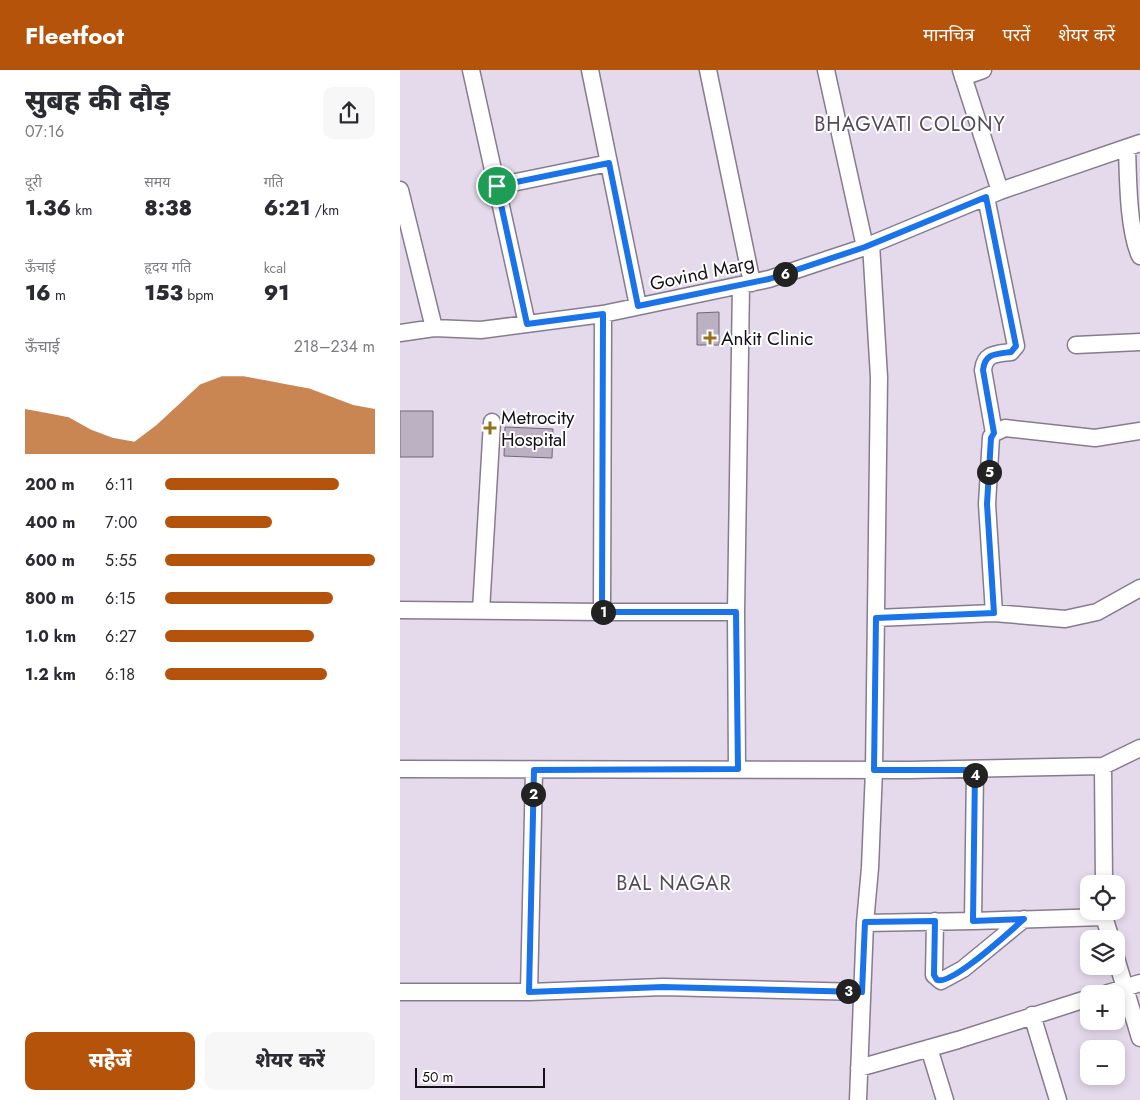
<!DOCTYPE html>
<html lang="hi">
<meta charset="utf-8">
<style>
body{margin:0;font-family:Jost,"Noto Sans Devanagari",sans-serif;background:#f7f7f7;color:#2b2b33;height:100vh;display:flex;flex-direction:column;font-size:19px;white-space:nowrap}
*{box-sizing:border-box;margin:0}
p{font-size:16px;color:#7c7c81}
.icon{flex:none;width:28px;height:28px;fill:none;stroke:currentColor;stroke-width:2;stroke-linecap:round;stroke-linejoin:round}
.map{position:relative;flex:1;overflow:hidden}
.panel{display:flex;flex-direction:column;background:#fff;width:400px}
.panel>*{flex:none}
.controls{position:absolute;left:680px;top:805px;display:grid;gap:10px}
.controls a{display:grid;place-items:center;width:45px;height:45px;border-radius:10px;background:#fff;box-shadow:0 2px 8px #0003;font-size:25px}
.scale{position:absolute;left:15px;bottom:12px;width:130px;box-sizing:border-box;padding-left:5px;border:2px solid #141017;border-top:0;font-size:14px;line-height:18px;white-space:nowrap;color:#141017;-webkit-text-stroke:4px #fff;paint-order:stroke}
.pin{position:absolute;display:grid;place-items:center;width:42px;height:42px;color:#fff;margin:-21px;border:2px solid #fff;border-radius:50%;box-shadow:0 1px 5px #0007}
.km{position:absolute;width:25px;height:25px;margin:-12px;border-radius:50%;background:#222;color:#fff;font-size:14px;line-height:25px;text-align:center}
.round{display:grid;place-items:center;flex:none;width:52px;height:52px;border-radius:10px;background:#f7f7f7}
.head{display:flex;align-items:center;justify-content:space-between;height:85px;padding:0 25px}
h1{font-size:28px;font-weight:800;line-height:38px}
.figures{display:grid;grid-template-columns:repeat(3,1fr);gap:8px;height:85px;padding:5px 25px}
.figures div{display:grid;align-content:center}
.figures b{font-size:21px;font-weight:800}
.figures small{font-size:14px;font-weight:400}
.figures p{font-size:14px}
.chart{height:140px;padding:10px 25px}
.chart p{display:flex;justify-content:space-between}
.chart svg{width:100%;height:90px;margin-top:5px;fill:#b45309;opacity:.7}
.action{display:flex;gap:10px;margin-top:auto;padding:10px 25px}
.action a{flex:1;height:58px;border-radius:10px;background:#b45309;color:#fff;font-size:20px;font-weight:800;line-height:58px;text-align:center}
.action a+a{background:#f7f7f7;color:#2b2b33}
ul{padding:0 25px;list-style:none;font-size:16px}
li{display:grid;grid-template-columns:80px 60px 1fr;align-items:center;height:38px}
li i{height:12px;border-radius:6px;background:#b45309}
header{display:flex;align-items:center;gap:30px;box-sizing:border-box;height:70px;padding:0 25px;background:#b45309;color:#fff}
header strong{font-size:24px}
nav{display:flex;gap:28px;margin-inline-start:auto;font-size:18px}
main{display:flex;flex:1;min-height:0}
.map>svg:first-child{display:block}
.building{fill:#bcb1c3;stroke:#706676}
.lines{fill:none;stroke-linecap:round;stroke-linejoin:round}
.minor-casing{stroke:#877c8d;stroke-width:19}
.minor{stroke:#fff;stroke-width:16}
.route-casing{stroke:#fff;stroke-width:10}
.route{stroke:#1a73e8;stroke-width:6}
.poi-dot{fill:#937219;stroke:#fff;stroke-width:2}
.labels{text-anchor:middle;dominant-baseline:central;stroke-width:4;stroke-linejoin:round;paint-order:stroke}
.street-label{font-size:19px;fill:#141017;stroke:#fff}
.poi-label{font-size:19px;fill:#141017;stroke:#fff;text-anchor:start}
.neighbourhood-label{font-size:20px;letter-spacing:1px;fill:#524857;stroke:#fff}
</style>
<header>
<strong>Fleetfoot</strong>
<nav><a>मानचित्र</a><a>परतें</a><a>शेयर करें</a></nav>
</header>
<main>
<section class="panel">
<div class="head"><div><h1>सुबह की दौड़</h1><p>07:16</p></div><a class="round"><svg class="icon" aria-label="share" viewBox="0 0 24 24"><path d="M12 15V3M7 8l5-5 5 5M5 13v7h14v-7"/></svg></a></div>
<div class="figures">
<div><p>दूरी</p><b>1.36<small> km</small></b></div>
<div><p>समय</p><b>8:38</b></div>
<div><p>गति</p><b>6:21<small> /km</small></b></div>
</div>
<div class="figures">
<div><p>ऊँचाई</p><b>16<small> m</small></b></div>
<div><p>हृदय गति</p><b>153<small> bpm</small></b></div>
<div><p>kcal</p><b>91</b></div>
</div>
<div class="chart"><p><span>ऊँचाई</span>218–234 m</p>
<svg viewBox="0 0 160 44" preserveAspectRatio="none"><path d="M0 44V22L10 24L20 26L30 32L40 36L50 38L60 30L70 20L80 10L90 6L100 6L110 8L120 10L130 12L140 16L150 20L160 22V44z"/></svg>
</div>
<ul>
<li><b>200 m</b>6:11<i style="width:83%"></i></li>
<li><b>400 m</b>7:00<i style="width:51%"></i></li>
<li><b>600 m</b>5:55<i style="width:100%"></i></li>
<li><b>800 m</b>6:15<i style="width:80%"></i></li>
<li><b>1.0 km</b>6:27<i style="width:71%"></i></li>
<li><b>1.2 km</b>6:18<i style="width:77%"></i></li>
</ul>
<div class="action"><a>सहेजें</a><a>शेयर करें</a></div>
</section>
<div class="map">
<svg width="740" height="1030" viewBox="0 0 740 1030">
<rect width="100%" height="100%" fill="#e5daec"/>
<path class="building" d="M319,242v33h-22v-32z
M0,341h33v46h-33z
M105,357l48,2 -1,29 -48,-2z"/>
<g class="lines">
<g class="minor-casing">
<path id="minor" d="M71,0l56,254
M190,0l48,236
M308,0l44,213
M426,0l39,177
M561,0l39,121
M563,7l20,-7
M727,78c1,29 1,82 13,108
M97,116l112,-23
M0,120l34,138
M586,127l30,149 -5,6c-15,2 -26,1 -28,18l11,63
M471,174l8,133 -5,393 -4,98 -5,55 108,-2 2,-151
M0,263l34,-5 47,2 122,-16 166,-35 96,-32 135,-56 140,-48
M676,275l64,-3
M0,540l202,2 1,-298
M81,541l11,-189
M202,542h134l1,157
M336,542l5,-327
M594,543l71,6 32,-7 43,-24
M476,548l118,-5 -7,-109 4,-67 3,-4 11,-5 90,10 45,-7
M703,696l1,118
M0,699l510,1 193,-4 37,-18
M704,847l7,22
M535,851l-1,54 7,6 22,-12 61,-50
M573,851l131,-4v-6
M716,888l24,80
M0,922h129l5,-222
M129,922l134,-5 199,5
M705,924l35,-11
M632,945l26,85
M529,978l16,52
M459,998l99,-28 131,-42
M458,1030l7,-177"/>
</g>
<use href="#minor" class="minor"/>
</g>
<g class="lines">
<g class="route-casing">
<path id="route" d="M209,93l29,143 131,-27 96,-32 121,-50 30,149 -5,6c-15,2 -26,1 -28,18l11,63 -3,5 -4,66 7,109 -118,5 -2,152h101l-2,151 51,-2c-14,12 -71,66 -87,61l-3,-5 1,-54 -70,1 -3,70 -199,-5 -134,5 5,-222 204,-1 -2,-157h-134l1,-298 -76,10 -30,-138z"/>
</g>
<use href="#route" class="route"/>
</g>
<g class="poi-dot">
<path d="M307.5 260.5h5v5h5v5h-5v5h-5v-5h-5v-5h5z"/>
<path d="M87.5 350.5h5v5h5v5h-5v5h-5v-5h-5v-5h5z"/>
</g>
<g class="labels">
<g class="street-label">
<text transform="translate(302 203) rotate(-12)">Govind Marg</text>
</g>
<g class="poi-label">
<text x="321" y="268">Ankit Clinic</text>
<text x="101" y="347">Metrocity<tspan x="101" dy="22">Hospital</tspan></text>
</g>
<g class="neighbourhood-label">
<text x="510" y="54">BHAGVATI COLONY</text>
<text x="274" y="813">BAL NAGAR</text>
</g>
</g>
</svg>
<div class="controls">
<a><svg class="icon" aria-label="locate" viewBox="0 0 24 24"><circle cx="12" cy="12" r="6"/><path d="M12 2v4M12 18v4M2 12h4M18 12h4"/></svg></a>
<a><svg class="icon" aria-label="layers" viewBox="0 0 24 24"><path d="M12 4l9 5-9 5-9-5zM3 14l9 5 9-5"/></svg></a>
<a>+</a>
<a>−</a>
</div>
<div class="scale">50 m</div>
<div class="pin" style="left:97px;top:116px;background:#1e9e55"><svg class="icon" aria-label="arrive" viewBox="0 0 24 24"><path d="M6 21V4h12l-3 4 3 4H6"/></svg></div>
<b class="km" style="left:203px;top:542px">1</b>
<b class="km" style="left:133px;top:724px">2</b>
<b class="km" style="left:448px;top:921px">3</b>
<b class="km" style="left:575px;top:705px">4</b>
<b class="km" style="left:589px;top:402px">5</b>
<b class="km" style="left:385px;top:204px">6</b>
</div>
</main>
